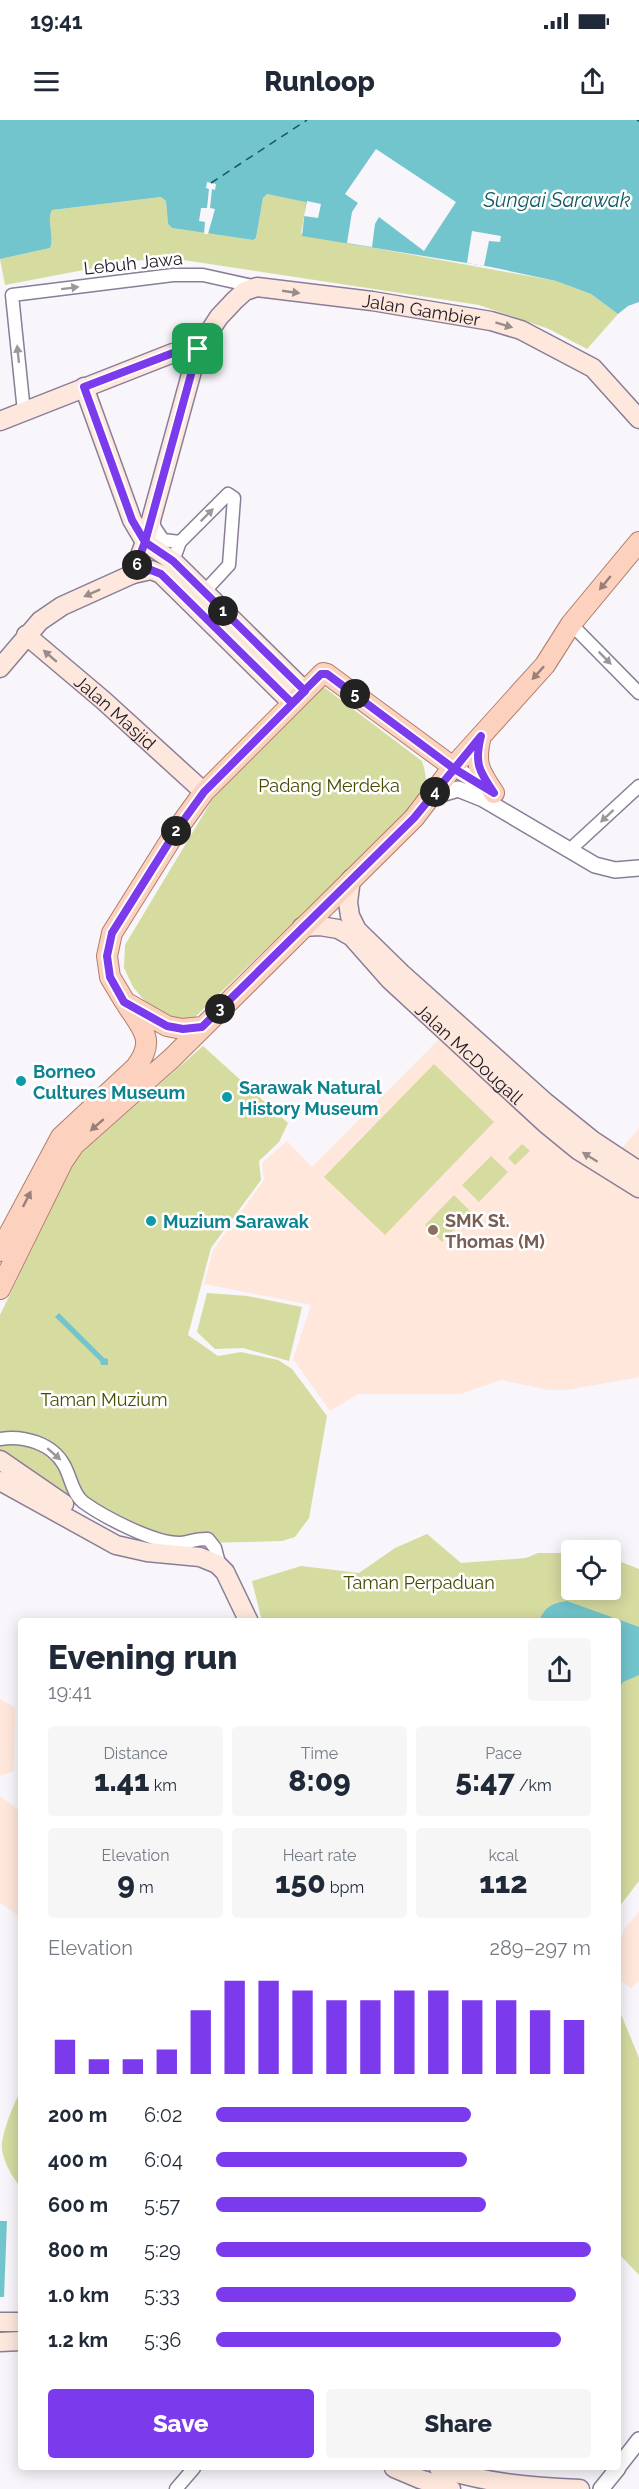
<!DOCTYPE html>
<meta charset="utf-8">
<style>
body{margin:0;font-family:Raleway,sans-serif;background:#f6f6f7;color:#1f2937;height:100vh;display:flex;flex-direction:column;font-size:22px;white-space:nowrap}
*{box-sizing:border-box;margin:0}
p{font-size:20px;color:#747a83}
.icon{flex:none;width:33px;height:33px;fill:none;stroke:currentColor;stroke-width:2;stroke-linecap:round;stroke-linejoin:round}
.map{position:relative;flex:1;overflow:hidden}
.side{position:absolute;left:18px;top:1498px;width:603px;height:852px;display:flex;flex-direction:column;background:#fff;border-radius:6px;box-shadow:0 3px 15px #0003}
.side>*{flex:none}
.controls{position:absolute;left:561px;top:1420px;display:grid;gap:12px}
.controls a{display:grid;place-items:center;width:60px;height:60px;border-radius:6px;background:#fff;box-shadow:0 3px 15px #0003;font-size:30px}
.pin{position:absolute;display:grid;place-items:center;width:51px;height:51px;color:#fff;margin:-26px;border-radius:12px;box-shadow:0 3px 9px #0006}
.km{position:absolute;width:30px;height:30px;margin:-15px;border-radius:50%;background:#222;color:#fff;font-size:16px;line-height:30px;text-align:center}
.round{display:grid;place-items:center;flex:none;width:63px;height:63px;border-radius:6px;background:#f6f6f7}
.head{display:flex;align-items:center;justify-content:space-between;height:102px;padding:0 30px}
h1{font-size:33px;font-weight:800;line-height:45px}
.stats{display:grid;grid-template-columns:repeat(3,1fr);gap:9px;height:102px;padding:6px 30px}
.stats div{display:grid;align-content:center;border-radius:6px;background:#f6f6f7;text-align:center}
.stats b{font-size:30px;font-weight:800}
.stats small{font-size:16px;font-weight:400}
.stats p{font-size:16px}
.chart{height:168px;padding:12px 30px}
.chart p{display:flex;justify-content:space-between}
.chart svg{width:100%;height:108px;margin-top:6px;stroke:#7c3aed;stroke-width:6}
.action{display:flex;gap:12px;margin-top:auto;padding:12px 30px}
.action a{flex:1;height:69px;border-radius:6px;background:#7c3aed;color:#fff;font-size:24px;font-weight:800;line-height:69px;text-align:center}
.action a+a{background:#f6f6f7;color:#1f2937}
ul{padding:0 30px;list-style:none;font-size:20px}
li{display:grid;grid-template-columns:96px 72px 1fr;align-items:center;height:45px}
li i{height:15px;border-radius:8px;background:#7c3aed}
.status{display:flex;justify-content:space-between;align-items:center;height:42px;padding:0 30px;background:#fff;direction:ltr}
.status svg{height:16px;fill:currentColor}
header{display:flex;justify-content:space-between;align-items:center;height:78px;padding:0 30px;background:#fff;font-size:27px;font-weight:800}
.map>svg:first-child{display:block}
.education{fill:#ffe7dc}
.green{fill:#d6dba0}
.water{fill:#72c5cc}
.pier{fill:#f8f5fb}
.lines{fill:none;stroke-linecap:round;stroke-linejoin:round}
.ferry{stroke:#145b61;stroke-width:1.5;stroke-dasharray:8 6;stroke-linecap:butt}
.minor-casing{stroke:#897e97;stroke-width:15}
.tertiary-casing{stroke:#897e97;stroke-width:18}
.secondary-casing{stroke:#897e97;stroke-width:21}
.primary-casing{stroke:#ae7e6c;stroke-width:22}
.minor{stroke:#fff;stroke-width:12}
.tertiary{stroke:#fff;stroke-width:15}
.secondary{stroke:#fee8de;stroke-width:18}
.primary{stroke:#fcd1be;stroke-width:20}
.oneway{fill:#9b989d}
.oneway2{fill:#9a8c8b}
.oneway3{fill:#997f79}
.route-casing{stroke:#fff;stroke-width:12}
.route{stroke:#7c3aed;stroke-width:8}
.culture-dot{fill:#0f9aa8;stroke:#fff;stroke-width:2}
.education-dot{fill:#8d6e63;stroke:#fff;stroke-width:2}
.labels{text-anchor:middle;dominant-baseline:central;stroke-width:5;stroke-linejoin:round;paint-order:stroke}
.street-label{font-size:18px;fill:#201b25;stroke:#fff}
.park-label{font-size:18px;fill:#4a4b00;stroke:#fff}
.culture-label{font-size:18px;font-weight:bold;fill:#0d838f;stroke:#fff;text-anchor:start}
.education-label{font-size:18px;font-weight:bold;fill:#785e54;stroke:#fff;text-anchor:start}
.water-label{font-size:20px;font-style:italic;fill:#145b61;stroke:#fff}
</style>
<div class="status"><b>19:41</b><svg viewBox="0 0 49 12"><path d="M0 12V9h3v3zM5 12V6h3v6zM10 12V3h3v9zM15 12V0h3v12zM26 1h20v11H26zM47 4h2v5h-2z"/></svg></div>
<header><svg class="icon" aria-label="menu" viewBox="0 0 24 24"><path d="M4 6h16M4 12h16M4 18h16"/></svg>Runloop<svg class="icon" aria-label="share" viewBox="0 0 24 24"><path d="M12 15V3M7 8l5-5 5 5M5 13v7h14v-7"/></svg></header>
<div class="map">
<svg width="639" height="2369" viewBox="0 0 639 2369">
<rect width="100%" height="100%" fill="#f8f5fb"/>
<path class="education" d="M439,919l131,118 69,40v180l-72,13h-18l-48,-10 -40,14h-103l-28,17 -37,-52 18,-54 -107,-21 9,-34 51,-70 -2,-17 25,-22 25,26z
M639,1008v32l-18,-11z
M0,1579l15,9 -1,63 -14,5z
M0,1676l21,16v105l-21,-14z
M639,1792v68l-8,8 -13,-9v-28l6,-22z"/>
<path class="green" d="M267,74l40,7 -6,32 46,10 209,38 35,13 27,20 -31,35 -38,-20 -70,-24 -309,-47 -39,3 -126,24 -5,-26 50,-11c5,-12 -4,-26 2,-38l109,-13 5,4 2,23 4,4 81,12 3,-2 7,-40z
M325,568l97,73c7,22 5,30 -10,48l-218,209 -24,1 -16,-9 -11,-11 -10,-12 -9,-19 1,-23 87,-145 105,-111z
M203,926l85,77 -9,19 -20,19 2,19 -50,68 -23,87 30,21 23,-4 37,8 14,9 35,47 -18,102 -14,19 -13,4 -119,3 -23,-4 -22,-9 -63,-39 -55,-39v-138l76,-157z
M434,944l60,58 -109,113 -61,-58z
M522,1024l8,7 -15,14 -7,-7z
M491,1036l17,16 -29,30 -17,-17z
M454,1075l17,17 -29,30 -17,-17z
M207,1173l41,3 54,11 -13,54 -46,-13 -28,1 -18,-17z
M427,1414l34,29 65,-5 12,-5h24l5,-11 24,9h-19v39h38l1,-32 28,11v312l-20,26 -1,5v-290l-356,-1 -10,-40 49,-15 58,7 36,-25z
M618,1887l21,51v217l-21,-22z
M21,1971v97c-9,-12 -16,-23 -19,-38 -2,-13 12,-48 19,-59z"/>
<path class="water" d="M0,0h639v182l-11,4 -10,8 -27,-20 -35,-13 -65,-14 -189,-31 4,-34 -39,-8 -4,4 -7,40 -3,2 -81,-12 -4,-4 -2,-23 -5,-4 -109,13c-6,12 3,26 -2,38l-50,11z
M59,1193l45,45 4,1v6h-7l-1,-4 -45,-44z
M567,1481l72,26v48l-16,7 -5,8v-68l-79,-1c6,-14 13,-18 28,-20z
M0,2101h7l-3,76h-4z"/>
<path class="pier" d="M376,29l80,53 -32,49 -45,-34 -4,7 -3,23 -25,-4 5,-31 6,-9 -13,-9z
M207,62l9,2 -1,6 -3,-1 -2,19 5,1 -7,25h-4l1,-12 -6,-1 2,-13h6l2,-19 -3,-1z
M307,81l14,3 -3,14 -14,-2z
M472,111l29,5 -1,6 -11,-1 -5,25 -17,-3z"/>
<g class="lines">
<path class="ferry" d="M637,0l2,1
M211,63l96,-63"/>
<g class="minor-casing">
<path id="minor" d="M24,292l-12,-117 161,-20h30l54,12
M152,398l3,10 8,12 17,2
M173,441l7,-19 48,-48 6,4 -5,67 -25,27
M571,504l68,69
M575,725l64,-59
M0,1319c23,-4 52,4 64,26 7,12 8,28 19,37 21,15 72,42 98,41 9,-1 17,-5 27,-4l7,9 5,19
M176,2369l18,-21"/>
</g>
<g class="tertiary-casing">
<path id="tertiary" d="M453,647l38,24
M431,677l27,-8 25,10 112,66 20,5 24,-2
M618,2347l21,-27
M601,2369l17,-21"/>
</g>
<g class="secondary-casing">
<g id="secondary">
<path d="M84,267l48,133 13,22 28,19 132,130"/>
<path d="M0,301l173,-68 25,-4"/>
<path d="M133,454l18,-4 10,4 131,129"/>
<path id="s1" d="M26,515l77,65 101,92"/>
<path id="s2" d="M0,548l40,-47 22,-15 71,-32 12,-32 53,-193 21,-32 16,-17 10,-9 12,-4 115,14 119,20 30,9 72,38 46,51"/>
<path d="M351,759l-3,23 2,14 7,14 44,43 144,129 47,38 47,31"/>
<path id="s3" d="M302,807l18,-1 18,3 14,8 38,43 155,143 33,27 61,38"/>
<path d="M0,1340l64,44"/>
<path d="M0,1361l116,64 31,7 53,5 17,7 8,8 24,50"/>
<path d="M0,2202h21"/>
<path d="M0,2222l21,-1"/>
<path d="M394,2348l26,11 31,10"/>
<path d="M439,2348c47,15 92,19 141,21"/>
</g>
</g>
<g class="primary-casing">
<path id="primary" d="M481,616c-7,27 -2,35 13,57
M202,907l-20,2 -15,-3 -42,-24 -15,-25 -3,-21 5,-23 66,-105 26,-36 119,-119 4,1 126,93
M0,1131l61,-114 75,-70c20,-27 7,-37 -9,-62
M0,1169l63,-128 11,-16 98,-87 242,-240 39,-51 92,-102 26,-41 68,-82"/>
</g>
<use href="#minor" class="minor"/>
<use href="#tertiary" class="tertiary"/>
<use href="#secondary" class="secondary"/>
<use href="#primary" class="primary"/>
</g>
<defs><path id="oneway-solid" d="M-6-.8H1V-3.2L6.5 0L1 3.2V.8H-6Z" transform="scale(1.5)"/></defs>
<g class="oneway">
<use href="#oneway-solid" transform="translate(70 168) rotate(-7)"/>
<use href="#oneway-solid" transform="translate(18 234) rotate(-96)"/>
<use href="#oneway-solid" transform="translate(207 395) rotate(-45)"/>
<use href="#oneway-solid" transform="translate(605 538) rotate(45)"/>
<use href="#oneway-solid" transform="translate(607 696) rotate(137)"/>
<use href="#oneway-solid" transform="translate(54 1334) rotate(41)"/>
</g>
<g class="oneway2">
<use href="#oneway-solid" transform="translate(291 172) rotate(8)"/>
<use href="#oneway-solid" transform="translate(504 205) rotate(17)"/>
<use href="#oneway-solid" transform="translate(92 473) rotate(156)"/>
<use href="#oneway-solid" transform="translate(50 536) rotate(-139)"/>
<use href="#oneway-solid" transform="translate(590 1037) rotate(-148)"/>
</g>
<g class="oneway3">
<use href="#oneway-solid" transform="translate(605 463) rotate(129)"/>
<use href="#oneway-solid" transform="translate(538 553) rotate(132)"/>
<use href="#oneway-solid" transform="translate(97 1005) rotate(139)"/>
<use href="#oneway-solid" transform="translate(27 1079) rotate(-63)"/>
</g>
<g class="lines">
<g class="route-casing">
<path id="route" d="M198,229l-53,193 28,19 132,130 -101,101 -26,36 -66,105 -5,23 3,21 14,25 43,24 16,3 19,-2 212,-209 67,-82c-7,27 -2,35 13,57l-41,-25 -126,-94h-6l-29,29 -131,-129 -10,-4 -18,4 12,-32 -13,-22 -48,-133 89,-34 25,-4"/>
</g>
<use href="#route" class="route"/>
</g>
<g class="culture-dot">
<circle cx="21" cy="961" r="6"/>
<circle cx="227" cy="977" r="6"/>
<circle cx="151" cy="1101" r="6"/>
</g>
<circle class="education-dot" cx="433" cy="1110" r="6"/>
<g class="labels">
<g class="street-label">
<text transform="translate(133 143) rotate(-6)">Lebuh Jawa</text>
<text stroke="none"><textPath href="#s2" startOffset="654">Jalan Gambier</textPath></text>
<text stroke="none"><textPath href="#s1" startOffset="118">Jalan Masjid</textPath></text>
<text stroke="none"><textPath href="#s3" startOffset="218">Jalan McDougall</textPath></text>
</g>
<g class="park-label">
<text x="329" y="665">Padang Merdeka</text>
<text x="104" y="1279">Taman Muzium</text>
<text x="419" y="1462">Taman Perpaduan</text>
</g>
<g class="culture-label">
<text x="33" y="951">Borneo<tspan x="33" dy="21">Cultures Museum</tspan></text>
<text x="239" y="967">Sarawak Natural<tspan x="239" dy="21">History Museum</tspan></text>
<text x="163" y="1101">Muzium Sarawak</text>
</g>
<g class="education-label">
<text x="445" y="1100">SMK St.<tspan x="445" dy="21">Thomas (M)</tspan></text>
</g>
<g class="water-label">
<text x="557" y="80">Sungai Sarawak</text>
</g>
</g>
</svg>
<div class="controls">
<a><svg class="icon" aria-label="locate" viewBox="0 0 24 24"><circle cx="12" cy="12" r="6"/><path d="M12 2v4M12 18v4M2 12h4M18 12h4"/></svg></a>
</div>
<div class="pin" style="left:198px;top:229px;background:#1e9e55"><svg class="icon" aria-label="arrive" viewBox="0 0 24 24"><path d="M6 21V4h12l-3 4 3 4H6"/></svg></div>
<b class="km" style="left:223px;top:491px">1</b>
<b class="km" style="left:176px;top:711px">2</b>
<b class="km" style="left:220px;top:889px">3</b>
<b class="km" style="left:435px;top:672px">4</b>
<b class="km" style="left:355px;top:574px">5</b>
<b class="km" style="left:137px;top:445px">6</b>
<section class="side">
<div class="head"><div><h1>Evening run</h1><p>19:41</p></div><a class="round"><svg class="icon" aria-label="share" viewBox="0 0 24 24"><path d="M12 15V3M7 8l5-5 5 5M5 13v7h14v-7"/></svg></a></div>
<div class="stats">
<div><p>Distance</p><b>1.41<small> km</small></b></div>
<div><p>Time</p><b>8:09</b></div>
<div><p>Pace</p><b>5:47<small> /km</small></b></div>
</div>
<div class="stats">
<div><p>Elevation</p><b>9<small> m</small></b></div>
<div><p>Heart rate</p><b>150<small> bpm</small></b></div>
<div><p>kcal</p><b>112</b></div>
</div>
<div class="chart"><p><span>Elevation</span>289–297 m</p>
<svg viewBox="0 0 160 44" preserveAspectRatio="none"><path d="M5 44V30M15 44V38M25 44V38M35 44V34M45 44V18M55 44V6M65 44V6M75 44V10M85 44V14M95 44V14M105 44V10M115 44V10M125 44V14M135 44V14M145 44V18M155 44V22"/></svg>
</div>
<ul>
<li><b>200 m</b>6:02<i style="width:68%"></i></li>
<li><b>400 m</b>6:04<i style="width:67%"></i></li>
<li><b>600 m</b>5:57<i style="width:72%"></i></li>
<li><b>800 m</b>5:29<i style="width:100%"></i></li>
<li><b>1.0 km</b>5:33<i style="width:96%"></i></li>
<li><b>1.2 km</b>5:36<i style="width:92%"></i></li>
</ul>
<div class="action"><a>Save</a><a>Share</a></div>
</section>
</div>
